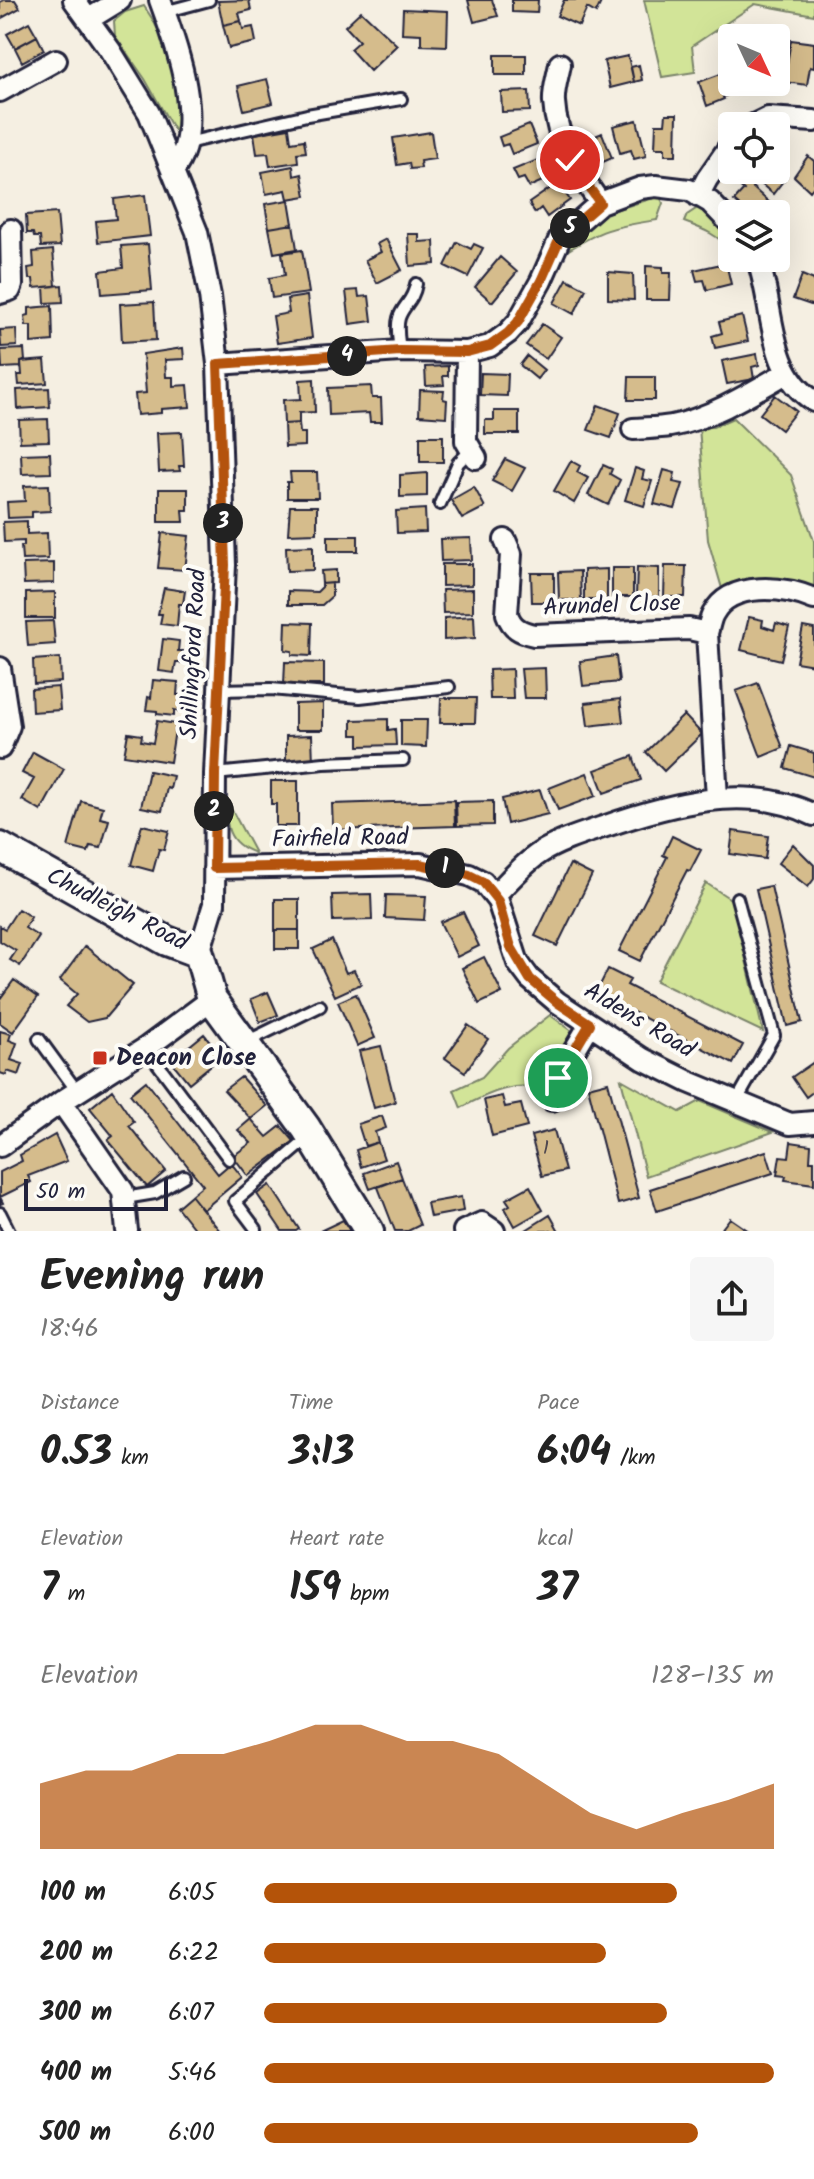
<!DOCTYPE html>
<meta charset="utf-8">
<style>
body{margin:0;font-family:Kalam,sans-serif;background:#f6f6f6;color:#222;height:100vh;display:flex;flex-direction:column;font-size:30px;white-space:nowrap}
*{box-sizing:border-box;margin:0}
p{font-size:26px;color:#767676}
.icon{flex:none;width:44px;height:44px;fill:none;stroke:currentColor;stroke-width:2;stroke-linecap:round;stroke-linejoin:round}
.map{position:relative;height:1231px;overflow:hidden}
.drawer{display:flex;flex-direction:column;background:#fff;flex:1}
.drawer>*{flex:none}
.needle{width:52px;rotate:134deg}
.fabs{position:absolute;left:718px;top:24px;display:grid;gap:16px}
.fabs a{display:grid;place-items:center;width:72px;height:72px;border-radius:8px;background:#fff;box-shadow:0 8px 32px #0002;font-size:40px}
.scale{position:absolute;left:24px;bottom:20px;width:144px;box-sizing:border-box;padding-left:8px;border:4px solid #22223b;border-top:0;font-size:22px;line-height:28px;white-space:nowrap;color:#22223b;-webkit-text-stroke:6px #fdfcf7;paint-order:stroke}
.pin{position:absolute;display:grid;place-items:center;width:68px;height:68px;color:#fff;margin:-34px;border:4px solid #fff;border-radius:50%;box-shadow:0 2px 8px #0007}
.km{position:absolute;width:40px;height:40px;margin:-20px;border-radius:50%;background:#222;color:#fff;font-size:22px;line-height:40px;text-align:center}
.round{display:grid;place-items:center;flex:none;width:84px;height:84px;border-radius:8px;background:#f6f6f6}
.headline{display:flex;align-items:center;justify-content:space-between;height:136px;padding:0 40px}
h1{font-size:44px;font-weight:800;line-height:60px}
.metrics{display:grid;grid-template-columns:repeat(3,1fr);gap:12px;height:136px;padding:8px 40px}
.metrics div{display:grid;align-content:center}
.metrics b{font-size:40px;font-weight:800}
.metrics small{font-size:22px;font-weight:400}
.metrics p{font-size:22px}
.chart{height:224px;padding:16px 40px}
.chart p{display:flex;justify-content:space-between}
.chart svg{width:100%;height:144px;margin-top:8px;fill:#b45309;opacity:.7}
ul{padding:0 40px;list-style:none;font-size:26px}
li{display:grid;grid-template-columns:128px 96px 1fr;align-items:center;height:60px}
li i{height:20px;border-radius:10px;background:#b45309}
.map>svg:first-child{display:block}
.green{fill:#d2e498;stroke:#7a836a;stroke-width:2}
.building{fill:#d5bc8c;stroke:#22223b;stroke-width:2}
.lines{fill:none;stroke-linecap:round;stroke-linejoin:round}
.lane-casing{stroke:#22223b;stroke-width:16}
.street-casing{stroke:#22223b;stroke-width:26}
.secondary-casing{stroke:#22223b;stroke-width:34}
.lane{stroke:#fdfcf7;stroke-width:10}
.street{stroke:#fdfcf7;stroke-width:20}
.secondary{stroke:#fdfcf7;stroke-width:28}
.route-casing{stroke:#fff;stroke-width:16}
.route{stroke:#b45309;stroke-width:10}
.poi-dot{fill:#c8321e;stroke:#fdfcf7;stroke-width:3}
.labels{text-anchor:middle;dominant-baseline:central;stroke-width:8;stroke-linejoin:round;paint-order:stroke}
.number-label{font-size:20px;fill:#4f484f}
.street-label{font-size:24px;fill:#22223b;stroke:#fdfcf7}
.poi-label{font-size:24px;font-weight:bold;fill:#22223b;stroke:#fdfcf7;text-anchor:start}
</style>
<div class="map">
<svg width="814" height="1231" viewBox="0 0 814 1231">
<rect width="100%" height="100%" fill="#f5efe2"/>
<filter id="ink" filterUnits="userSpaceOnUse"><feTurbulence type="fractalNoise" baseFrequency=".0125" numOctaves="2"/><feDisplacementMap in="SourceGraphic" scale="16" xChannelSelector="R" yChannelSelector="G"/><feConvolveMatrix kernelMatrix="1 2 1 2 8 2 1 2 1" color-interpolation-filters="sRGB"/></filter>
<g filter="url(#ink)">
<path class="green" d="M644,0h170v15l-59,-11 -63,42 3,26 -33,5z
M144,6c23,32 40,87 31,126l-30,-53 -30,-43 -1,-15 11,-9z
M660,196l3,7 -6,17c-44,7 -54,8 -93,33l21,-26 20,-14z
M699,207c21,14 33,17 33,45 -13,-17 -29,-23 -48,-30l3,-7z
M733,418l58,57 23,66v49c-29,-9 -65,-17 -91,2l-15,-52 -9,-113h14z
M226,799l29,54c-29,-10 -29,-27 -29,-54z
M706,883l26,17 31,132 -107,-51z
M550,1015l29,21 -32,53c-32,-8 -57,3 -86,19l-7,-18 28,-13 26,-29z
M621,1079l59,33 20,-11 73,31 -127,44z"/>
<path class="building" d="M4,0h11l5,8 -20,11v-17z
M249,0l2,10 -12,3 2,8 -18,4 -5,-24z
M468,0h24l6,16 -24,6z
M512,0h26l-1,13 -25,-1z
M564,0h38l-6,13 -9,-5 -8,18 -22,-10z
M403,9l45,2 -1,35 -26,-1v-11l-19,-1z
M361,11l36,34 -27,26 -20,-22 9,-8 -14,-15z
M241,21l2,8 10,-2 3,15 -27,6 -6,-23z
M29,22l8,14 -22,12 -8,-14z
M37,36l7,14 -22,12 -7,-14z
M791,40l23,3v25l-4,-1 -3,18 -23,-3z
M495,55h31v20h-31z
M628,56l6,26 -24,6 -6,-27z
M639,65l3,15 -8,2 -3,-15z
M723,73l7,21 -7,3 1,2 -17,7 -8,-24z
M267,79l6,24 -29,7 -6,-24z
M529,91l1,20 -28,1 -1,-20z
M666,114h11l-1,41h-11v-7h-10l1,-24h9z
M637,120l9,36 -12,3 -3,-9 -11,3 -7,-27z
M529,125l8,19 -25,10 -4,-10 -6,2 -3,-9z
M289,128l2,14 13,-2 2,12 -9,1 1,9 -28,4 -2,-13 -11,1 -3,-20z
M431,132l4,27 -15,2 1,7 -11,1 -1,-6 -12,2 -4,-27z
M602,133l10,25 -20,9 -11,-25z
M808,156l6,5v25l-4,5 -16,-15z
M545,157l9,19 -25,11 -5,-9 -6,2 -5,-10z
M293,166l1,10 8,-2 4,22 -18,3 -2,-9 -20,4 -4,-22z
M776,167l11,9 -14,18 -20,-17 6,-7h17z
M742,178l28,25 -10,11h-11l-15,-13 10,-11 -7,-6z
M558,183l12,17 -23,17 -6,-9 -6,5 -6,-10z
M145,195l5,41 -52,6 -2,-21 20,-2 -2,-20z
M289,200l4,24 -24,4 -4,-24z
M57,213l3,33 -19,1 -1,-10h-6l-1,-4h-6l-1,-18z
M293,224l4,25 -23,4 -5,-25z
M408,234h11v8l15,-1 1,23 -25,2z
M386,239l16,31 -25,13 -12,-23 16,-8 -4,-8z
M457,242l14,7 3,-5 9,4 -15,29 -23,-11z
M148,244l4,46 -50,4 -2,-23 23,-3 -2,-22z
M53,250l3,36 -22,2 -1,-9h-4l-1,-11 6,-1 -1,-15z
M302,250l7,43 -37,5 -3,-20 16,-3 -3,-22z
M500,257l17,15 -25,30 -17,-15z
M726,263l5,21 -24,6 -3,-10 -7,1 -3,-11z
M646,266l17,1v6h8l-1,27h-24z
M608,272l25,2 1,26 -26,-1z
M802,275l12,5v26l-21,-7z
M567,279l19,10 -12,25 -20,-11z
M62,285l1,17 -18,1 -1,-16z
M358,290l1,7 10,-1 3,25 -22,3 -4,-33z
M307,296l5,42 -35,5 -4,-27 16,-3 -2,-14z
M154,302l2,38 -34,2 -2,-38z
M52,306l1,35 -22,2v-17h-5l-1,-10 4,-1v-7z
M742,316l6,25 -33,7 -3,-12 10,-3 -3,-11z
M542,324l19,13 -15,22 -20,-14z
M16,329l1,17 -16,1 -1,-17z
M183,348l1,11 -19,1 1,17h7v9l15,-1 2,22 -29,2v4l-24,2 -2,-21 11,-1 -3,-39z
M24,349l1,12 -4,1v5l-19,1 -1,-18z
M757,354l2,11 -7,2 2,12 -27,5 -5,-23z
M527,356l17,14 -7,9 -17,-14z
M45,360l2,23 -28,2 -1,-10h4l-1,-13z
M448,366v10h-5l1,9 -18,1 -1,-19z
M481,373l27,1 -1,22 -27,-1z
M629,377h26v23h-27z
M314,379l1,33 -16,1v10l-15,1 -1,-24 18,-1 -1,-19z
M371,386l1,12h9l1,24h-12l-1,-9 -40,2 -1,-27z
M49,388l1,19 -32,2 -1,-19z
M420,390l24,1 -1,8 4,1 -1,17 -27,-2z
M775,395l21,16 -15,19 -21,-16z
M598,405l22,8 -9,25 -23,-8z
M494,411h25v23h-34v-14h9z
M48,419l1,22 -29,1 -1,-22z
M299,423l1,10h5v13l-20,1 -1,-23z
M182,432l2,34h-5l1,5 -21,1 -2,-39z
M420,436h23v26h-23z
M50,453l1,20 -29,1 -1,-20z
M505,459l20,9 -13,23 -20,-10z
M571,461l9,5 -3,6 11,6 -14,25 -20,-12z
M603,465l9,4 -2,5 10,6 -12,25 -20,-10z
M635,468l9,3 -2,8 10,2 -8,25 -19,-6z
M664,470l11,3 -2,9 10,2 -8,25 -21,-5z
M290,472h27l1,26h-31v-16h4z
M427,473v23l-27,1v-22z
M49,485l1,26 -18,1v5l-24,1 -1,-16 18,-1 -1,-15z
M474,487l11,20 -23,12 -11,-19z
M159,489h29v21h-5l1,12h-25z
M290,506h27v27l-29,1z
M425,509l1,23 -29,1 -1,-22z
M27,521v13l20,-1 1,26 -26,1 -1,-14h3v-5l-20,1 -1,-20z
M162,533l27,3 -4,34 -27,-2z
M328,536h30v15h-30z
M471,538l1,22 -31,1 -1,-22z
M313,546v24l-26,1 -1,-24z
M54,563v20l-30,1 -1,-20z
M442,564h30v21l-30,1z
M665,566h21l-1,31h-21z
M637,567l22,1v29l-23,-1z
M612,568h21v29h-21z
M607,569v31h-23v-30z
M336,570v13l-14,1 -1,-13z
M580,571l1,29h-22l-1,-28z
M531,573h23v29h-22z
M332,583v13l-10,9h-34v-14l29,1 5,-5v-3z
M164,588l21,3 -2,13h-4l-2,22 -17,-2 2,-10h-4z
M473,589v23l-30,1 -1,-23z
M55,592v26h-29v-25z
M474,616l1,22 -31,2v-22z
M749,617l14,3 -1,6 12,4 2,-7 13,4 -8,33 -40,-10z
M53,621l2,23 -27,2 -2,-24z
M286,622l26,1 -1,33 -19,-1v-4l-7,-1z
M803,627l11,2v36l-18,-3z
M163,639l16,2 -1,10h5l-2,12h-5l-2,10 -15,-2z
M616,656l3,26 -36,4 -3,-25z
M60,658l1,24 -27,2 -1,-24z
M285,662l39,1v22h-40z
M545,668l1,30h-22l-3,-29z
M512,669l1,30h-23l-1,-29z
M153,680l25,2 -1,13h4l-2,16 -5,-1v6l-17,-2v-3l-11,-1 2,-13 3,1z
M758,683l25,65 -22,9 -25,-66z
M58,687l2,23 -28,2 -1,-23z
M441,698h35l-1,25h-35z
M620,699l3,23 -35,4 -3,-23z
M323,703v27h-28v-26z
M684,715l18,19 -38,37 -18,-19z
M388,719v11l7,-1 1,16 -37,1v-11h-7v-15z
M401,720h26l-1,27 -25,-1z
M157,721l19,3 -6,38 -46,-7 4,-22 14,2 -1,6 12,2z
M312,735l1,28 -27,1v-28z
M791,746l23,7v24l-29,-9z
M33,752l31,17 -23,42 -19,-11 12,-21 -12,-6z
M633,756l8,24 -37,13 -9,-23z
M149,771l24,5 -3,13 -3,-1 -5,23 -21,-4z
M587,773l9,23 -38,14 -9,-22z
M271,781h27v45h-22v-22h-5z
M540,790l8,24 -41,10 -5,-25z
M454,800l1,26 -122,4 -1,-26z
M81,801l22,6 -3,11 9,2 -8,28 -11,-2 -2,6 -20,-5z
M493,801v24l-36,1 -1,-24z
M142,825l27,6 -5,19 -5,-1 -6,22 -22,-6z
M733,831l35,5 -3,23 -35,-5z
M672,836l29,14 -11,21 -3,-1 -47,91 -21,-10 48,-94 -4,-2z
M793,844l21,21v14l-6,8 -30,-24z
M570,864l22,11 -35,71 -22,-10z
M771,886l31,136 -15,4 -31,-137z
M371,894l1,26 -39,1 -1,-26z
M386,895l40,1 -2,24 -39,-2z
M275,899h24v31h-24z
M18,909l13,8 -6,11 14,9 -19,29 -10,-6 6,-9 -16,-10v-15l5,3z
M463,912l16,34 -22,11 -17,-35z
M275,930h24v19h-24z
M332,940l14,33 8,-3 7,14 -26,12 -22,-47z
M85,946l48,39 -28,33 -18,4 -21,-16 11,-12 -17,-14z
M484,957l18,36 -23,11 -17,-36z
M608,969l22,11 -3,5 116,60 -10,19 -119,-62 -2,4 -18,-9z
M14,980l24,17 -25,35 -13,-9v-24z
M268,992l10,23 -18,7 -9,-23z
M356,994l19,44 -18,8 -19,-44z
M468,1025l20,14 -23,33 -20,-14z
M0,1031l11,3 -2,6 8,3 -6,17 12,4 -4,11 -12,-4 -1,4 -6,-2z
M204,1034l18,22 -33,27 -18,-22z
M381,1046l14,56 -21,6 -15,-57z
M814,1062v29l-8,6 -14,-20z
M241,1077l26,29 -16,13 -27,-29z
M146,1081l72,93 13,-11 11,14 -39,33 -12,-15 12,-10 -73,-91z
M608,1082l31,116 -21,6 -30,-117z
M112,1090l22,32 -5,4 37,45 -19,16 -39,-47 5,-4 -23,-28z
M502,1096l3,11 16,-3 6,23 -35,9 -8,-36z
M382,1116l4,12 -11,4 3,10 -13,4 -7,-22z
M251,1119l16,18 14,-11 13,15 -46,35 -15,-20 18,-13 -13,-13z
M554,1130l11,41 -23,5 -11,-40z
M55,1135l12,26 -39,15 3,6 -31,15 3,6 -3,1v-32l22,-11 -2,-6z
M378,1142l6,17 -23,8 -5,-17z
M791,1142l20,3 -1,16h4v23l-29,-4 1,-4 -9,-1 3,-19 9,1z
M766,1151l7,22 -116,38 -7,-22z
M396,1161l6,17 -32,11 -6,-16z
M402,1178l18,47 -12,6h-13l-17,-44z
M270,1185l29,44 -3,2h-14l-25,-37z
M530,1186l13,24 -28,16 -10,-18 5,-3 -4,-6z
M191,1195l12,15 17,21h-24l-19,-24z
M461,1197l2,14 -33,6 -3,-14z
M550,1215l9,16h-33v-1z
M730,1218l19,13h-29z
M343,1220l7,11h-30z"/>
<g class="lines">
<g class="lane-casing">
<path id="lane" d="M164,12l45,-12
M187,143l120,-28 94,-16
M400,351c-1,-10 -4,-23 -1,-33 4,-13 14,-16 17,-34
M440,504l18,-41 13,-13
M219,690l52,-1 89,8 89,-10
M215,774l109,-11 79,-3
M39,1039l38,52
M246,1042l74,-36
M146,1048l83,111
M736,1102l38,-67 -37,-137
M125,1198l30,-5 29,-17
M0,1213l9,18
M256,1229l-21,-28 75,-64"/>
</g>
<g class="street-casing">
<path id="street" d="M74,0l36,50 39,63 48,119 13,64 8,68 7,201 -10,209 -1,130 -15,49
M160,0c17,46 47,128 13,171
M89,19l31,-19
M560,64c-2,12 -7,26 -6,38 2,39 24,70 46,101
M0,91l56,-31
M752,126l16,-8 46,3
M698,196l9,-17 25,-36
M757,258c18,47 9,113 57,143
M0,293l10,-3 2,-5 -1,-55
M467,352l-1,89 10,17
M218,364l182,-13 67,1 23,-6 18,-13 10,-11 23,-41 19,-43 40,-35 40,-15 16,-2 33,4 21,12 22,23
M633,429c13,-1 26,-1 38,-3 38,-7 82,-34 115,-53
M505,540l6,14 -4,60c5,14 13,18 27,21l155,-6 18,4
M0,668l9,58 -9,22
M717,798l-10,-165c2,-6 3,-14 6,-19 18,-34 72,-27 101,-15
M214,868l206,-4 49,11 14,7 15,19 20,62 12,16 27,23 86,57 46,23 101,42 24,-2
M495,895c14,-14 28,-31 45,-42 19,-12 42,-19 63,-26 66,-23 145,-45 211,-12
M552,1100l6,-22 32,-54
M61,1102l62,89 4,40
M0,1146l61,-44 85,-54 66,-49
M464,1231l18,-8 12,8"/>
</g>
<g class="secondary-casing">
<path id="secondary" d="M0,847l167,94 32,12 13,46 94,129 63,103"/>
</g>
<use href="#lane" class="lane"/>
<use href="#street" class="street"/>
<use href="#secondary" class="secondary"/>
</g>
</g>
<g class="lines" filter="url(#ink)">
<g class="route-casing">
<path id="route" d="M558,1078l32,-54 -33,-22 -27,-23 -19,-32 -13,-46 -15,-19 -14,-7 -49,-11 -206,4 1,-94 10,-209 -7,-201 182,-13 67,1 23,-6 18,-13 10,-11 23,-41 19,-43 40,-35 -30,-43"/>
</g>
<use href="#route" class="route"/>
</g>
<rect class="poi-dot" x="92" y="1050" width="16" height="16" rx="4"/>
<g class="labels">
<g class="number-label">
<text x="546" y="1149">1</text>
</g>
<g class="street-label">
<text transform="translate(612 606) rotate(-2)">Arundel Close</text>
<text transform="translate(194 654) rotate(-87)">Shillingford Road</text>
<text transform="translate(340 839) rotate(-1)">Fairfield Road</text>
<text transform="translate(117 910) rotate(27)">Chudleigh Road</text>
<text transform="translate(639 1021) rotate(31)">Aldens Road</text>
</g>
<g class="poi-label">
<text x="116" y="1058">Deacon Close</text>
</g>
</g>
</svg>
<div class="fabs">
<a><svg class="needle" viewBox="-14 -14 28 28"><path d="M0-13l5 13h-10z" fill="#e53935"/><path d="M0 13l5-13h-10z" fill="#767676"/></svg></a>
<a><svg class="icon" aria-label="locate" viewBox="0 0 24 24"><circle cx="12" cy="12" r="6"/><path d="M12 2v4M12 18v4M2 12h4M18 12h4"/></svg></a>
<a><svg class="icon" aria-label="layers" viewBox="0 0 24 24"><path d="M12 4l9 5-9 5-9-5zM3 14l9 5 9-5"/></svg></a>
</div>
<div class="scale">50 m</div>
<div class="pin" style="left:558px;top:1078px;background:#1e9e55"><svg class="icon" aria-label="arrive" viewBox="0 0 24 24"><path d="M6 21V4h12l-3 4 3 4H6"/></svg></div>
<div class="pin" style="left:570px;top:160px;background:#d93025"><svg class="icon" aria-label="check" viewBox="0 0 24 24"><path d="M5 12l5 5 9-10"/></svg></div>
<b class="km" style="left:445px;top:868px">1</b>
<b class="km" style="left:214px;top:811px">2</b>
<b class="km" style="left:223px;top:523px">3</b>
<b class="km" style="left:347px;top:356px">4</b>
<b class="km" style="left:570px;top:228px">5</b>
</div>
<section class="drawer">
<div class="headline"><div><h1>Evening run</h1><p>18:46</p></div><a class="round"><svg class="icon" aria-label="share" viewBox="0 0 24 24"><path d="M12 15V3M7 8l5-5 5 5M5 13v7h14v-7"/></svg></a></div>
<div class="metrics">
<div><p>Distance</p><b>0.53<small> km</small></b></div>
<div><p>Time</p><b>3:13</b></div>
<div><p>Pace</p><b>6:04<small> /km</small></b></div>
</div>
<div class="metrics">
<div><p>Elevation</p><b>7<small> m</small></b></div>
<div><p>Heart rate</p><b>159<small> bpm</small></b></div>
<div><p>kcal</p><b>37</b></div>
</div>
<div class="chart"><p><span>Elevation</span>128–135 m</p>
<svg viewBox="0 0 160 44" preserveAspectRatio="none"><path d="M0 44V24L10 20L20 20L30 15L40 15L50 11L60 6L70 6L80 11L90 11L100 15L110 24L120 33L130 38L140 33L150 29L160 24V44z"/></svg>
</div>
<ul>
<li><b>100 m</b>6:05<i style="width:81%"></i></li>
<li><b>200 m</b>6:22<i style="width:67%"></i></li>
<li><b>300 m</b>6:07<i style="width:79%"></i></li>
<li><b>400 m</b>5:46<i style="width:100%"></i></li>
<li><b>500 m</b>6:00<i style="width:85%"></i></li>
</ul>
</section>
